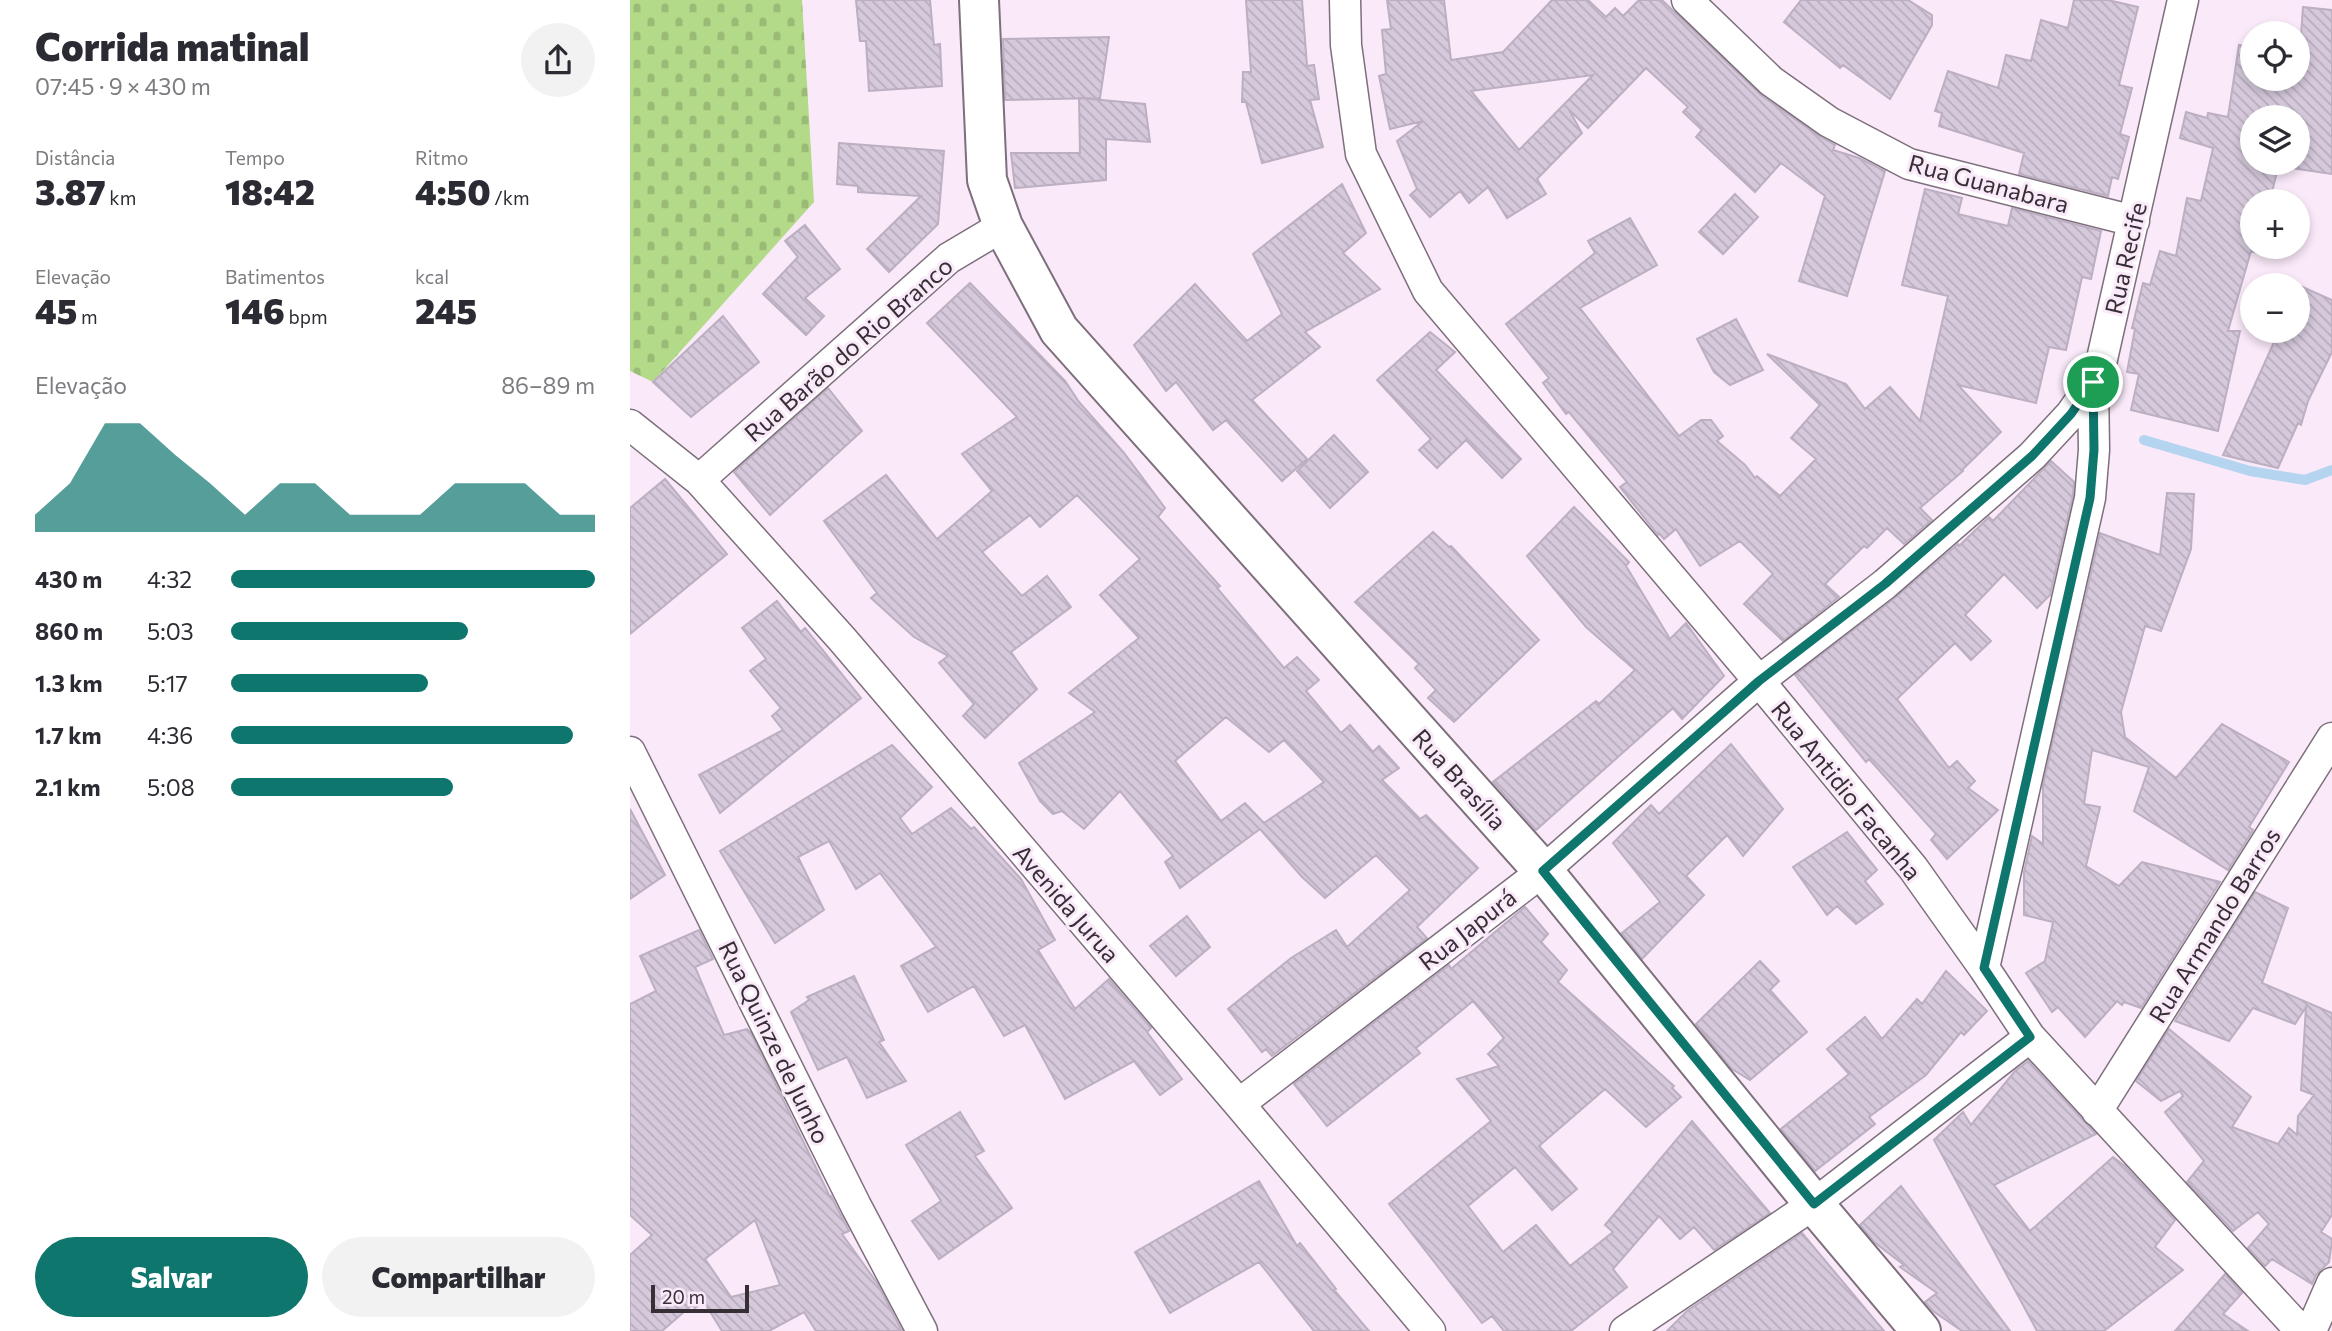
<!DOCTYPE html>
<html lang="pt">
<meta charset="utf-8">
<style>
body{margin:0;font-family:Commissioner,sans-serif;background:#f2f2f3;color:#2b2b33;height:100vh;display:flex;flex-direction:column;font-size:26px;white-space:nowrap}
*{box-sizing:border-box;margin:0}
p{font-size:23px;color:#7c7c81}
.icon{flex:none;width:38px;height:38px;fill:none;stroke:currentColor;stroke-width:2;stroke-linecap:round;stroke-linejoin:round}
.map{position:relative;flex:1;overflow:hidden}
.details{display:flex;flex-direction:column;background:#fff;width:630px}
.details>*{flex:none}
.tools{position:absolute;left:1610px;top:21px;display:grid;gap:14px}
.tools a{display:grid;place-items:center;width:70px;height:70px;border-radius:50%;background:#fff;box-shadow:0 4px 10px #0003;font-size:35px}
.scale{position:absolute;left:21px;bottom:18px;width:98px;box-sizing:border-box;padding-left:7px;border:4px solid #363036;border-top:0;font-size:19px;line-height:24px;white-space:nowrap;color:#363036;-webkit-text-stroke:5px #fae9f9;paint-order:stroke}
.pin{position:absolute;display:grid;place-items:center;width:60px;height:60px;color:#fff;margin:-30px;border:4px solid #fff;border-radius:50%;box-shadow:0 2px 7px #0007}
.round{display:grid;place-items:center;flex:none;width:74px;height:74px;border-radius:37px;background:#f2f2f3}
.summary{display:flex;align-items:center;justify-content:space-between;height:119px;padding:0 35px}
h1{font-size:38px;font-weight:800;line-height:52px}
.metrics{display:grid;grid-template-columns:repeat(3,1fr);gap:10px;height:119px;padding:7px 35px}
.metrics div{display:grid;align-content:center}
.metrics b{font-size:35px;font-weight:800}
.metrics small{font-size:19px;font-weight:400}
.metrics p{font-size:19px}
.chart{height:196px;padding:14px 35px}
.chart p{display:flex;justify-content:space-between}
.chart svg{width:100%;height:126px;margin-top:7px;fill:#0f766e;opacity:.7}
.button{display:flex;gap:14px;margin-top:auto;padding:14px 35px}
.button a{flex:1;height:80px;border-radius:42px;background:#0f766e;color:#fff;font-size:28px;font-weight:800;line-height:80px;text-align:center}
.button a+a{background:#f2f2f3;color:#2b2b33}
ul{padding:0 35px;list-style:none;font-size:23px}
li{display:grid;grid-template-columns:112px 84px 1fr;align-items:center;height:52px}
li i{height:18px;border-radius:9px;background:#0f766e}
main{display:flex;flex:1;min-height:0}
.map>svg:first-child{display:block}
.cemetery{fill:url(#cemetery-stones)}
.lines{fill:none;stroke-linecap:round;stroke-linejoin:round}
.stream{stroke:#b4d4f0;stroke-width:10}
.building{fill:url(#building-back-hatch);stroke:#bbafc1;stroke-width:2;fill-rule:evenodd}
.street-casing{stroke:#7e6f7d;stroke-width:33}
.secondary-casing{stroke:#7e6f7d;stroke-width:42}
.street{stroke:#fff;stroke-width:30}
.secondary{stroke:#fff;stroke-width:38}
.route-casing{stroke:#fff;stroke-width:14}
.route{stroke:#0f766e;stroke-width:9}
.labels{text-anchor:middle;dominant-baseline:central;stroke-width:6;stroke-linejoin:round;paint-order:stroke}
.street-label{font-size:24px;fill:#363036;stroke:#fae9f9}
</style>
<main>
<section class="details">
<div class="summary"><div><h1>Corrida matinal</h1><p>07:45 · 9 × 430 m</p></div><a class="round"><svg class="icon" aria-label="share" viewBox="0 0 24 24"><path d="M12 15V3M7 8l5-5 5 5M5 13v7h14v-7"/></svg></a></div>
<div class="metrics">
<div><p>Distância</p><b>3.87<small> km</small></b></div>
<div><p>Tempo</p><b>18:42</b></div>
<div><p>Ritmo</p><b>4:50<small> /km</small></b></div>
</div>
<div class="metrics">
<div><p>Elevação</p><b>45<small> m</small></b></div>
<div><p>Batimentos</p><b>146<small> bpm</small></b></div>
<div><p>kcal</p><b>245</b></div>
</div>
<div class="chart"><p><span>Elevação</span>86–89 m</p>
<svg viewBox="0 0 160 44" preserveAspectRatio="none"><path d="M0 44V38L10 27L20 6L30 6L40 17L50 27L60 38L70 27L80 27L90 38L100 38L110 38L120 27L130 27L140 27L150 38L160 38V44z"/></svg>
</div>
<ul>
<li><b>430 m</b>4:32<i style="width:100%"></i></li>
<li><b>860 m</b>5:03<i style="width:65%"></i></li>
<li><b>1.3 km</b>5:17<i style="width:54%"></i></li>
<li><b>1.7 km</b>4:36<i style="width:94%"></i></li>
<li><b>2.1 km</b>5:08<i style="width:61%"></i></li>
</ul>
<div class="button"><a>Salvar</a><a>Compartilhar</a></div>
</section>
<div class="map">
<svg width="1702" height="1331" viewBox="0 0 1702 1331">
<defs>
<pattern id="cemetery-stones" width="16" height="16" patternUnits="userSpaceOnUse" patternTransform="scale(1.75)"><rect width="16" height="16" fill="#b2da88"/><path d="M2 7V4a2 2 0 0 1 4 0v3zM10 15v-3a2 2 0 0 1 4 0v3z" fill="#9abb76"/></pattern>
<pattern id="building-back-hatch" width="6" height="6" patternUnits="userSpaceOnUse" patternTransform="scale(1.75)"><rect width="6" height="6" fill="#d5c9db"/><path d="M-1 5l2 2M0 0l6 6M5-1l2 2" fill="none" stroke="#b7adbd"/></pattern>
</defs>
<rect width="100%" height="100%" fill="#fae9f9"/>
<path class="cemetery" d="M0,0h172l12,202 -161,180 -23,-11z"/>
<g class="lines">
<path class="stream" d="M1514,440l106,31 55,9 27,-10"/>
</g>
<path class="building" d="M226,0h74l4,45 6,-1 2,42 -73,5 -3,-50h-6z
M616,0h56l5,66 7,-1 5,34 -9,1 13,47 -61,16 -16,-61h-4l1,-30h8z
M757,0h57l7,60 52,-8 49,-52h36l18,17 9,-9 8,8 16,-16h23l99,95 58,41 16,9 -2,5 26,8 26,13 -38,125 -48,-15 26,-85 -44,-33 -26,29 -59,-55 6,-7 -19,-18 5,-5 -42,-39 -58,60 -19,-18 13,23 -45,46 9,15 -39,24 -19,-31 -19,16 -9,-12 -30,26 -20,-22 7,-6 -20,-48 26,-20 -33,8 -11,-53 7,-2 -4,-44 9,-1zM963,75l-74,75 -48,-59z
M1171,0h107l24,15v10l-42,74 -47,-34 -3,3 -56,-46z
M1444,0h34l30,7 -19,78 13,3 -12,46 9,3 -11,42 -6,-2 -4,19 -89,-22 5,-21 -85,-27 3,-13 -7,-2 13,-40 50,17 8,-33 25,6 10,-41 27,8z
M1673,7l29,3v164l-48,-7 -1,5 -6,-1 -7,30h-18v46h6l-1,6 -6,-2 -23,80h12l-22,100 -87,-21 8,-36 -12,-2 8,-43 -3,-1 11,-45 7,2 10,-34 16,5 11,-58 14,3 12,-53 -33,-10 6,-26 21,6 1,-5 20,4 11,-72 13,2v32h46zM1622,117h46v46h-46z
M479,37l-9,61 -95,2 -2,-61z
M449,98l66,6 5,38 -44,-3v41l-91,8 -4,-35h69z
M209,143l105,8 -6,73 -49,48 -22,-23 54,-53 -63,-4v-6l-21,-2z
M712,184l24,49 -23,20 37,36 -75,43 15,15 -68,53 55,59 -25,22 -56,-61 -13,10 -37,-48 -10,9 -32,-46 61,-61 52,57 35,-27 -29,-60z
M1295,189l37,9 -4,16 50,12 4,-18 89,23 -10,48 -9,-2 -16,73 -17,-3 -13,56 -78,-18 43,47 -39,38 1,1 -43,37 12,12 -28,24 -17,-16 -20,20 -3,-2 -39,38 14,13 -56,44 -39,-37 29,-30 -33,-33 -40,25 -24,-37 -12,10 -5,-6 -1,2 -38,-48 7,-5 -58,-70 -3,2 -23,-31 6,-5 -43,-54 89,-71 -7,-12 42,-23 27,47 -77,43 99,128 22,-16h10l12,16 -6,5 28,24 10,13 2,-2 23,20 36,-37 -25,-21 29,-33 -53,-51 79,30 19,25 25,-22 30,34 28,-125 -46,-11z
M1105,194l23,23 -35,37 -24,-22z
M175,225l35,44 -35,29 19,18 -18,19 -43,-41 35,-37 -13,-16z
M340,283l95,98 14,21 45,51 41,55 -7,9 62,69 -3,2 67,80 13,-11 22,23 -13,11 35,42 9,-8 23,27 6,-6 20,22 -17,12 38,39 6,-4 52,53 -61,59 10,11 -155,118 -6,-7 -4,3 -34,-43 63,-51 45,-28 11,17 63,-57 -34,-35 -51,43 -23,-21 -42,-48 -80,59 -15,-26 8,-6 -53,-65 -36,38 -22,-18 -9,3 -13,-13 -21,-38 76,-51 -26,-19 70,-55 -39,-43 40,-36 -63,-64 -37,32 -10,-12 -48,37 40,44 25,-20 24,31 -60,45 26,37 -52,49 -22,-22 11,-12 -35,-41 9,-7 -34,-19 -43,-39 6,-5 -53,-72 62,-46 51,64 55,-48 -30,-37 55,-37 -90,-94zM596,717l43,35 15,-12 40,42 -60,41 -19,-20 -24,18 -46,-60z
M1668,285l34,15v52l-24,49 -7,24 -3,-2 -20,45 -55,-13 56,-124h19z
M93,316l36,46 -68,55 -38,-35z
M1106,319l27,51 -33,15 -16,-13 -17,-33z
M800,332l25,20 -19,18 85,89 -19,19 -36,-38 -29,28 -18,-18 12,-11 -54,-59z
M198,388l34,43 -92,84 -36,-43z
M704,435l34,37 -38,36 -33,-37z
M1421,461l23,21 -1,13 -23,100 -13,13 -33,-34 -39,41 26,26 -20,19 -16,-17 -58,56 52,69 8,-7 18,20 -7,7 30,22 -51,49 -16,-19 5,-6 -67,-75 -3,3 -71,-87 101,-78 62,-53 1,2 30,-29 4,4z
M35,479l62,75 -97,80v-126z
M1537,493l27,1 -3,55 -30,82 -16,-5 -24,86 4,25 51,41 46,-54 67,38 -40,65 4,3 -25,40 -94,-59 15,-44 -57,-17 -8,54 16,3 -14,59 33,20 23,-24 78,20 -79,126 -17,-6 -2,3 -5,-4 -32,36 -27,-30 -6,5 -26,-39 19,-12 8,-39 -29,-7v-43l8,-36 11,8v-59l57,-252 60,22z
M944,507l55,55 -3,4 44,73 16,-16 38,53 -42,43 -9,-11 -137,122 -43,-48 103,-81 3,3 36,-34 -49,-43 -59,-71z
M803,532l16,15 2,-1 88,94 -85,82 -26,-24 8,-8 -21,-22 4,-4 -64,-62z
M147,601l24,31 4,-4 56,70 -141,115 -21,-38 84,-45 -11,-14 9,-8 -31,-37 16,-12 -24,-31z
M1101,744l52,65 -40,47 -16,-21 -41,41 18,19 -62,64 -20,-26 38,-31 -47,-59 38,-38 8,9z
M262,745l40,42 -32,31 12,16 39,-26 20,21 3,-2 47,52 34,61 -17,10 37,59 34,-30 42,49 -4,4 35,47 -22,16 -26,-34 -69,38 -40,-74 -21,11 -30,-50 -46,26 -27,-46 35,-19 -56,-74 -24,16 -27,-48 -31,16 26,53 -49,33 -55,-92z
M0,809l35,66 -35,24z
M1217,832l30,38 -12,11 18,23 -27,20 -19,-18 -10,9 -34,-48z
M1625,892l33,16 -26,75 70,30v202l-11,17 11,7v3l-3,20 -13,13 -4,9 -40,-25 -7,7 -17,-18 21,-24 -11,-12 -25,19 -46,-49 17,-21 -39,-49 18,-16 -3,-5 -19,10 -25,-20 33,-52 82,68 -19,30 46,17 11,-16 8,7 1,-19 16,-21 -13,-5 5,-83 -11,17 -42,-16 -24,33 -54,-20z
M895,907l23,27 -7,8 26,28 -9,12 116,104 -2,2 9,9 -35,30 -41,-38 -66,57 38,43 -25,21 -37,-43 -47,39 35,46 33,-27 34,41 43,-34 -8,-7 87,-104 78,92 -56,37 -20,-23 -14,12 -21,-23 -46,53 14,18 -56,44h-67l-12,-15 -10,7 -93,-119 102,-83 -34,-42 42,-13 -11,-12 16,-16 -31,-37 -57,47 4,5 -93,73 -33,-42 155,-119 2,4z
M557,916l23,31 -34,29 -26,-30z
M69,930l14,29 -18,8 29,68 23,-6 4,4 79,164 1,-1 18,35 -7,3 35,49 25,48h-86l-12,-19 -35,19h-47l-18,-29 -9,6 -3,-3 -30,26h-32v-76l22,-20 -22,-20v-211l26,-13 -16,-35zM125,1220l25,65 -49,12 -26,-38z
M1130,961l19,20 -9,9 37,42 -57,48 -18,-11 -36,-45z
M1316,971l41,40 -23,24 -3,-3 -35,43 -57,42 6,7 -60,47 -34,-42 68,-55 -22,-25 38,-32 17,22 35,-40 5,5z
M224,976l30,64 -5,2 27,39 -39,17 -20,-41 -29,13 -27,-58 18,-12 -2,-3z
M1398,1061l68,73 -102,51 36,46 83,-74 12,9 50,54 -20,27 28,23 -79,61h-67l-103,-191 29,-28 8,13 44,-54z
M330,1112l24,39 -9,5 37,52 -73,51 -27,-38 29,-20 -35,-56z
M629,1181l38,65 3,-3 36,46 -2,1 35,41h-55l-55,-69 -89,51 -35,-61z
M1271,1186l109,145h-48l-29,-20 -8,-9 12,-9 -37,-26 4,-2 -30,-23 -14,-17z
M1172,1233l82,98h-217l20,-20z
M1595,1274l17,19 -19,21 25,17h-73z"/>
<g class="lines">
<g class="street-casing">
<path id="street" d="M715,0l1,45 15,109 67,137 331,390 154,187 71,100 46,69 271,294
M1057,0l84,81 58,41 80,42 225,57
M0,425l69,55 143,159 397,465 191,227
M69,480l250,-222 54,-32
M0,752l226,454 66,125
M1354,968l106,-470 4,-48 -1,-68 9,-23 81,-359
M609,1104l304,-233 216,-190 126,-97 147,-128 39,-42 22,-32
M1467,1111l235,-373
M995,1331l189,-127 216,-167
M1681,1331l21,-48"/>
</g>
<g class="secondary-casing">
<path id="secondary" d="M349,0l8,180 16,46 56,104 484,541 271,333 107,127"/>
</g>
<use href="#street" class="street"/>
<use href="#secondary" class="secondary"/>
</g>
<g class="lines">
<g class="route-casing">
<path id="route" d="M1463,382l1,68 -4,48 -106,470 46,69 -216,167 -271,-333 216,-190 126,-97 147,-128 39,-42z"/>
</g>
<use href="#route" class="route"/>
</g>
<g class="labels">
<g class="street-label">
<text transform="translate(1359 183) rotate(15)">Rua Guanabara</text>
<text transform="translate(1495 258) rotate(-77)">Rua Recife</text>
<text transform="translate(218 349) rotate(-41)">Rua Barão do Rio Branco</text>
<text transform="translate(830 779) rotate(48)">Rua Brasília</text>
<text transform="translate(1217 790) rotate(51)">Rua Antidio Facanha</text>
<text transform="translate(437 903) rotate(49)">Avenida Jurua</text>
<text transform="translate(1584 925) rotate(-58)">Rua Armando Barros</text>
<text transform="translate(837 929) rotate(-38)">Rua Japurá</text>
<text transform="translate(145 1042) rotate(64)">Rua Quinze de Junho</text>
</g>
</g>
</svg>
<div class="tools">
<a><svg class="icon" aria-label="locate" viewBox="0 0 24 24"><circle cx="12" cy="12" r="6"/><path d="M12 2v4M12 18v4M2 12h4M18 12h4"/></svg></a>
<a><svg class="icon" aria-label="layers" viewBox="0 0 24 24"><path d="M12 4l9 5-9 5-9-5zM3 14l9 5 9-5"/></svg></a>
<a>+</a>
<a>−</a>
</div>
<div class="scale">20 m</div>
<div class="pin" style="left:1463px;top:382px;background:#1e9e55"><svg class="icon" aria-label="arrive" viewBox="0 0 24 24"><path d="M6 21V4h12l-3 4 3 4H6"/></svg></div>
</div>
</main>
